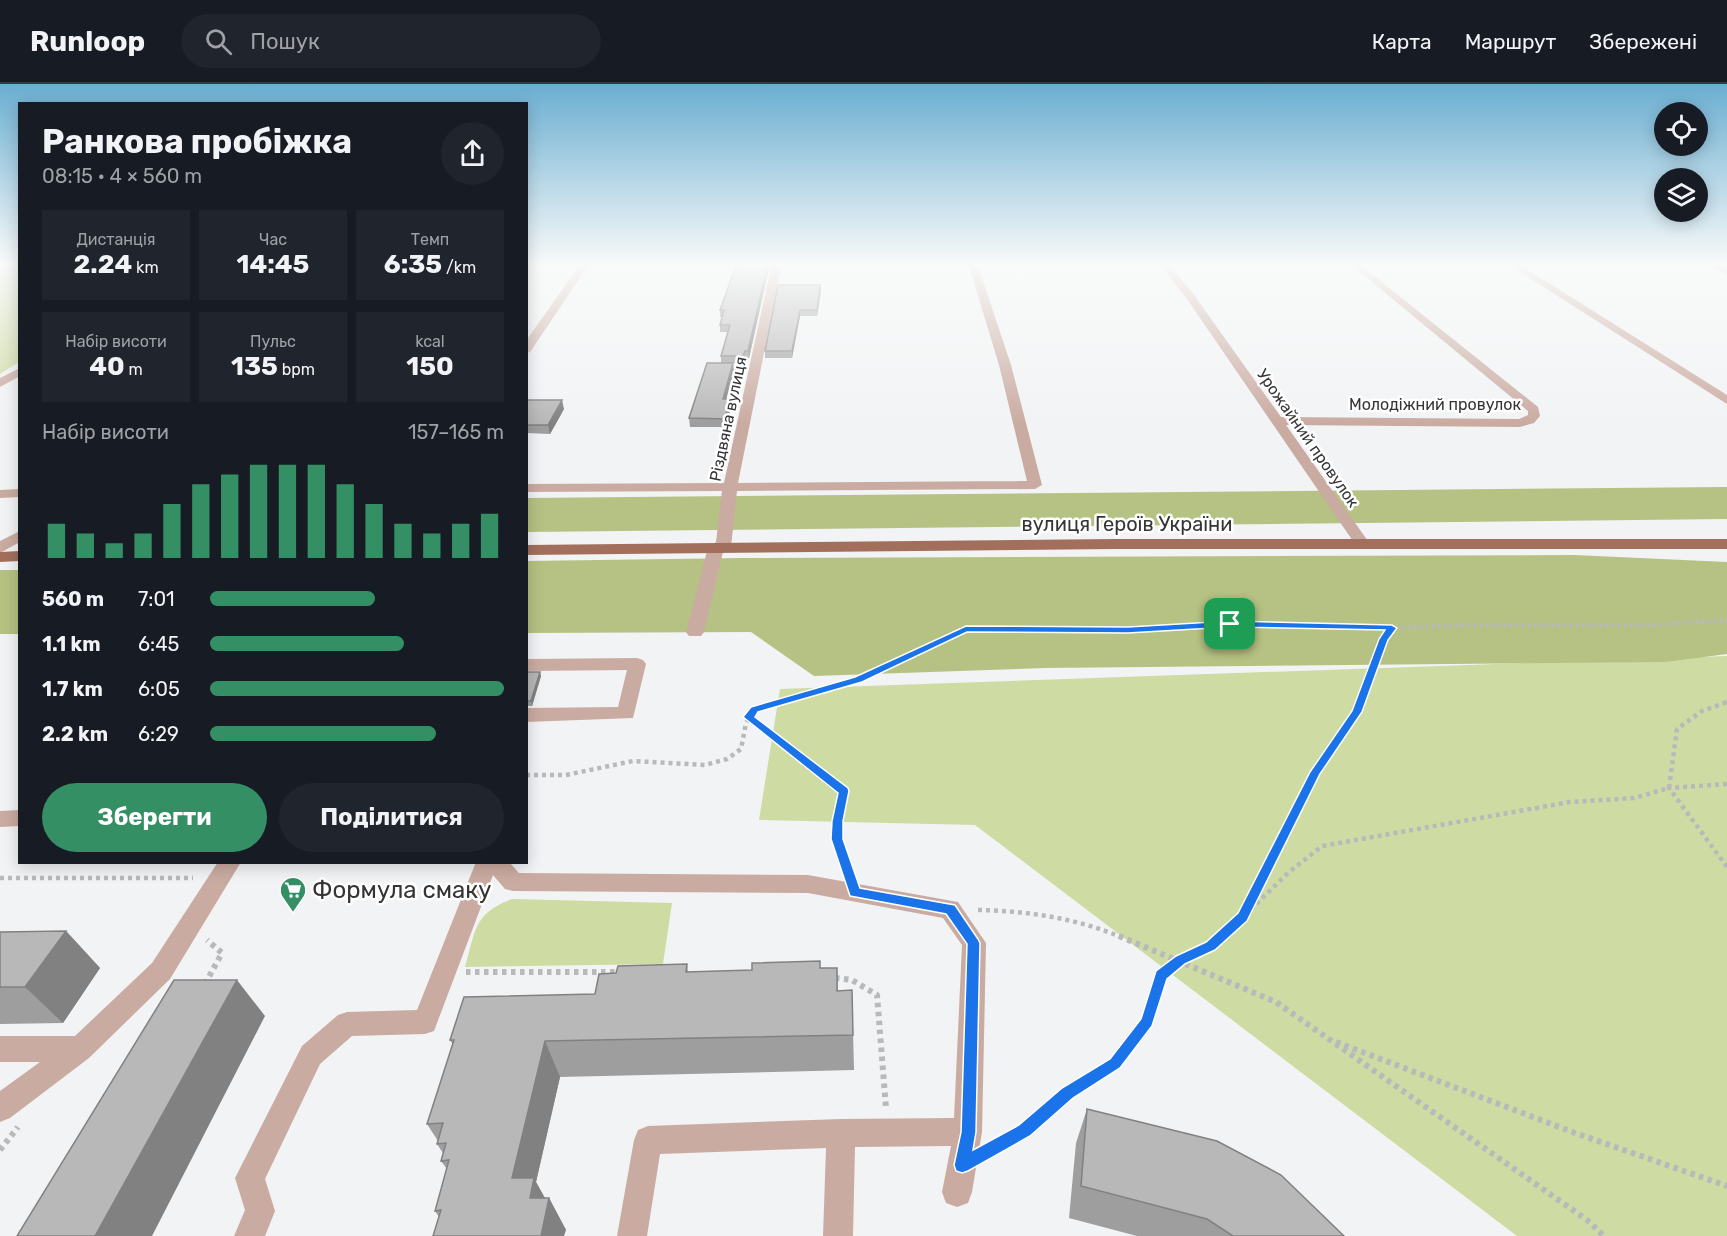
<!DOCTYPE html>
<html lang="uk">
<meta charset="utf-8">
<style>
body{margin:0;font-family:Rubik,sans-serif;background:#20242c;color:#f1f3f6;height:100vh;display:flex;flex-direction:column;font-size:22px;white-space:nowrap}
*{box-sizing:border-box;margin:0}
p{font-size:20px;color:#9ea1a6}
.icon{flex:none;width:33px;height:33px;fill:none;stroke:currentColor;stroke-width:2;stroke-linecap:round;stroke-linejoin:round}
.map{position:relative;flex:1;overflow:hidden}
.details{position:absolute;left:18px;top:18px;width:510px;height:762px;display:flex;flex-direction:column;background:#171b24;border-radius:0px;box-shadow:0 3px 15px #0003}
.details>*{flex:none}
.fabs{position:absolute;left:1654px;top:18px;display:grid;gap:12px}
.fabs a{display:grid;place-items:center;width:54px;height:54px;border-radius:50%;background:#171b24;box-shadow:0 3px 15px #0003;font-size:30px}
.pin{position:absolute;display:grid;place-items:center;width:51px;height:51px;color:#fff;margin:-26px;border-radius:12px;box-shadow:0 3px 9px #0006}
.round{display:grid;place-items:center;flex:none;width:63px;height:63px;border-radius:32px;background:#20242c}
.overview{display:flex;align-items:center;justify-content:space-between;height:102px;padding:0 24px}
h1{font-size:33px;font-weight:700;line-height:45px}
.stats{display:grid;grid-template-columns:repeat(3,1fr);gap:9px;height:102px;padding:6px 24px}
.stats div{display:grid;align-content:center;border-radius:0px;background:#20242c;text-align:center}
.stats b{font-size:26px;font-weight:700}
.stats small{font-size:16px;font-weight:400}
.stats p{font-size:16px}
.chart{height:168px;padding:12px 24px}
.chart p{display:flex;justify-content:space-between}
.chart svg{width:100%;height:108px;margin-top:6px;stroke:#348f65;stroke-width:6}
.cta{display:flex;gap:12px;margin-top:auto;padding:12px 24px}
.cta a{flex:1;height:69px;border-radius:36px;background:#348f65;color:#fff;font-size:24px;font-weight:700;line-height:69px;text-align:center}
.cta a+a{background:#20242c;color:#f1f3f6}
ul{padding:0 24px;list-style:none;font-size:20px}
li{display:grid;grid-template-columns:96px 72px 1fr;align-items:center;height:45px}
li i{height:15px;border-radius:8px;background:#348f65}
header{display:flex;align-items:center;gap:36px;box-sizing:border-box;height:84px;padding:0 30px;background:#171b24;border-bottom:2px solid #363941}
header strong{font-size:28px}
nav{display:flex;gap:33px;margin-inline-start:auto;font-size:21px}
.search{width:420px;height:54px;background:#20242c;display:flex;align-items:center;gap:15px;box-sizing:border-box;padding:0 21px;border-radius:33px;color:#9ea1a6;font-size:22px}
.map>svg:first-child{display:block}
.green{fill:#cedba3}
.forest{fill:#b5c283}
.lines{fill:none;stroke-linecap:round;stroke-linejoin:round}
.path-far2{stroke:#b8b9ba;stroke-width:4;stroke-dasharray:3 3;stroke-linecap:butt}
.path-far1{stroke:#b8b9ba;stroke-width:4.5;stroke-dasharray:4 4;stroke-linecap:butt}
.path{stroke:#b8b9ba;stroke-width:6;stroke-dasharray:4.5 4.5;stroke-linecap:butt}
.minor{fill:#caaba1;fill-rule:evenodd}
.major{fill:#a36f5d;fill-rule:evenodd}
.wall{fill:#9f9e9f}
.shaded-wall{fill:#828182}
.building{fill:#b9b8b9;stroke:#828182;stroke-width:1.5}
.route{fill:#1a73e8;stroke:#fff;stroke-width:1.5;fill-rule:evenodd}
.labels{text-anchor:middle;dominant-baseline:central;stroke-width:5;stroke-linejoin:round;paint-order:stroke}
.far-street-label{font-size:16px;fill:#353535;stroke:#fff}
.street-label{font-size:20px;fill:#353535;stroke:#fff}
.near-poi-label{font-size:24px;fill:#353535;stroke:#fff;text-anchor:start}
</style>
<header>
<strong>Runloop</strong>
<div class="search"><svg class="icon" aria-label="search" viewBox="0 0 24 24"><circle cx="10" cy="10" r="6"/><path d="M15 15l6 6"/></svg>Пошук</div>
<nav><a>Карта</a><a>Маршрут</a><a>Збережені</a></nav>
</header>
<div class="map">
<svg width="1727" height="1152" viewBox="0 0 1727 1152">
<rect width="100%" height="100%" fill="#f2f3f4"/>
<path class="green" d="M0,179h20l-1,99 -19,12z
M1727,572v580h-210l-542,-411 -216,-5 21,-131z
M512,815l160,4 -9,61 -198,3c11,-37 8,-53 47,-68z"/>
<path class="forest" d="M1727,403v32l-1200,13 -1,-34z
M1574,471l153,7v92l-62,8 -620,6 -231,8 -63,-44 -224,1 -1,-72 216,-3z
M0,486h19v64h-19z"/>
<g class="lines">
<path class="path-far2" d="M774,619l85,-24 107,-50 162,1 102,-6 162,4 73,-3h188l74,-5
M1360,619l24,-63 8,-12
M1724,619l3,-1"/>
<path class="path-far1" d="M748,633l96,74 -7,48 11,33
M526,691h40l67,-14 72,4 22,-6 14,-10 5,-26 8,-14 26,-7
M1727,700l-58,4 58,79
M0,794h193
M978,826c49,1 99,8 145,28
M1245,831l43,-42 34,-27 248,-44 64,-4 35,-10 8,-59 25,-18 25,-9
M1220,854l22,-21 74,-145 41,-60 4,-10"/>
<path class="path" d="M1119,852l157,66 311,218 17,16
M466,888h154
M835,894l17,2 25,15 9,113
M205,900l17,-31 -15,-13
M1336,958l239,91 152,53
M991,1065l33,-19 44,-37 47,-30 33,-41 13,-46 20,-16 30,-14 11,-10
M0,1066l18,-23"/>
<path class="minor" d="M0,179h12l-12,6z
M581,179h9l-60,89 -4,1v-12z
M772,179h10l-44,220 289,-2 -28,-116 -31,-102h9l34,102 31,120 -7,4 -298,2 -6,56 -8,5 -19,80 -3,4h-12l-3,-4 22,-85 8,-5 6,-51 -196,1v-8l198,-1z
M1159,179h9l26,32 87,122 238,2 9,-4v-4l-179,-148h9l180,144 2,9 -6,7 -14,4 -234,-2 84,119 -8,5 -5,-2 -170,-248z
M1506,179h11l210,132v9z
M1702,179h12l13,6v6z
M20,284v8l-20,11v-9z
M20,405v8l-20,1v-8z
M20,447v11l-20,11v-12z
M637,574l6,2 3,4 -13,54 -107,4v-14l92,-1 9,-37 -101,1v-12z
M20,726v16l-20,1v-16z
M218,778h23l-71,117 -81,79 -79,60 -10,4v-31l40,-29h-40v-26h75l77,-73z
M476,778h33l10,11 289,2 150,27 28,41 -4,189 -10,60 -4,11 -11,4 -11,-4 -4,-11 9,-46 -96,1 -2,89h-30l3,-88 -166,6 -13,82h-30l17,-96 4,-10 10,-4 193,-7 113,-1 8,-173 -19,-27 -135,-25 -295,-2 -8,-2 -12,-14 -59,156 -9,3 -73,2 -32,28 -55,115 10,32 -10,25h-31l11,-26 -10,-32 67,-132 36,-31 9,-3 70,-2z"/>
<path class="major" d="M1116,455h611v10h-611l-590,6v-10z
M20,467v10l-20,1v-10z"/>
</g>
<path class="wall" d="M770,179l-21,95h-4l-1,5h-11l1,8 -8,28 5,8 -5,20h-36l-1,-9 32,-55v-7l7,-24h-8v-7l2,-8h-2v-7z
M820,201l1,6 -4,25h-17l-8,42h-27v-7z
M526,316l38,9 -14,25 -24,-1z
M526,588l15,4 -9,30h-6z
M66,847l34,37 -37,55 -63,1v-92z
M687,880l1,8 149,-4 1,23 14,-1 2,80 -294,7 -24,105 9,16h4l17,32 -127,-13 -4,-6 12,-42 -6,-8 2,-8 -6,-9 1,-3 -11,-17 26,-79 -3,-5 145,-46 21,-21z
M1087,1025l257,127h-207l-68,-18 7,-75z"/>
<path class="shaded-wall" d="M768,179h2l-21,95 -1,-7z
M820,201l1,6 -4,25v-6z
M800,226v6l-8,42v-7z
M733,279l1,8 -10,36 -1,-8z
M730,315l1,8 -5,20 -1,-8z
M562,316l2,9 -14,25 -2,-9z
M540,588l1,4 -9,30 -1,-5z
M66,847l34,37 -37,55 -38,-36z
M237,896l28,36 -113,220h-57z
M545,957l15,36 -24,105 12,22 1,-6 17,32 -2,6h-23l-29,-58z"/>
<path class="building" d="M737,179h31l-20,88h-3l-2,5h-22l9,-31h-10l4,-15h-4z
M778,201h42l-3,25h-17l-8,41h-27z
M707,279h26l-10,36h7l-5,20 -36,-1z
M526,316h36l-14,25h-22z
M526,588h14l-9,29h-5z
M66,847l-41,56h-25v-55z
M820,877v7h17v23l15,-1 1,45 -308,6 -33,137h22l-4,20h19l-8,38h-108l8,-26 -6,1 14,-51 -8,1 5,-18 -9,1 6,-21 -16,1 27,-84h-4l14,-43 131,-3 4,-20 17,-1 2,-7 69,-2 -1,8 66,-2v-7z
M174,896h63l-142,256h-78z
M1087,1025l130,32 64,34 63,61h-111l-26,-17 -126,-33z"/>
<linearGradient id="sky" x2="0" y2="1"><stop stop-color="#6aaed1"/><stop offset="0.53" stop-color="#f9fafa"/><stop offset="1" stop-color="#f9fafa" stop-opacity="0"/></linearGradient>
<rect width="1727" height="340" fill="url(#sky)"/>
<path class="route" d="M1230,537l162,4 5,3 -9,12 -26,72 -42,62 -73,147 -32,29 -30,14 -18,15 -15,47 -32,42 -47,30 -43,38 -62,35 -6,2 -6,-2 -2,-6 7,-33 6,-188 -21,-30 -96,-18 -19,-57 1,-18 6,-28 -95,-76 8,-10 104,-30 111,-51 162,1zM1230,543l155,3 -6,9 -27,72 -42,61 -72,141 -32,29 -30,14 -20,15 -15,48 -31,40 -48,29 -43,37 -46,25 3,-18 4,-189 -2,-4 -23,-34 -95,-17 -17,-49v-18l6,-30 -1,-3 -93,-71 3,-5 104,-30 105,-50 161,1z"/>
<defs>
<g id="supermarket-pin" transform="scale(1.35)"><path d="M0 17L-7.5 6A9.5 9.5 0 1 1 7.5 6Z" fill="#348f65" stroke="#fff"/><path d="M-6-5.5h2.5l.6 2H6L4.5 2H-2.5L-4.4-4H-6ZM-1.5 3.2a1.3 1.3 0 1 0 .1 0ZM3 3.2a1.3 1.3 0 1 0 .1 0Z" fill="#fff"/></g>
</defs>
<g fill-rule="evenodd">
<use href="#supermarket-pin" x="293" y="806"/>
</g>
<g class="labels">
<g class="far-street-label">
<text x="1435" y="320">Молодіжний провулок</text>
<text transform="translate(728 335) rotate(-78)">Різдвяна вулиця</text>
<text transform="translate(1308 354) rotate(55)">Урожайний провулок</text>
</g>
<g class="street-label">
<text x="1127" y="440">вулиця Героїв України</text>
</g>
<g class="near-poi-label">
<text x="312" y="806">Формула смаку</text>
</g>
</g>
</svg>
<div class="fabs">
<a><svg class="icon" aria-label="locate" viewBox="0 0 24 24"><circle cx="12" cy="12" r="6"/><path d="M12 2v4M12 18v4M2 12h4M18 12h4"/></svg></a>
<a><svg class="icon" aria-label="layers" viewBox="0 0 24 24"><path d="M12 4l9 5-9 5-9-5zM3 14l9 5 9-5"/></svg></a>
</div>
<div class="pin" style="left:1230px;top:540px;background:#1e9e55"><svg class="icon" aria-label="arrive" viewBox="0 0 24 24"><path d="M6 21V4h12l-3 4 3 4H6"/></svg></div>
<section class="details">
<div class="overview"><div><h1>Ранкова пробіжка</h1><p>08:15 · 4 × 560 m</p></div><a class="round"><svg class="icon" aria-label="share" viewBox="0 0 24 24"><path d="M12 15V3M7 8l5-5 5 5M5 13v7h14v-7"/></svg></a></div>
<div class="stats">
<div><p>Дистанція</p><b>2.24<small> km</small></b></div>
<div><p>Час</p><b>14:45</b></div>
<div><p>Темп</p><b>6:35<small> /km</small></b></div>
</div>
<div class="stats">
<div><p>Набір висоти</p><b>40<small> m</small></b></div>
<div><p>Пульс</p><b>135<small> bpm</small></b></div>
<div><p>kcal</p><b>150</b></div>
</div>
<div class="chart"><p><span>Набір висоти</span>157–165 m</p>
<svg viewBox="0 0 160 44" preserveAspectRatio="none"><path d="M5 44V30M15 44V34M25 44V38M35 44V34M45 44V22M55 44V14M65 44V10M75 44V6M85 44V6M95 44V6M105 44V14M115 44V22M125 44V30M135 44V34M145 44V30M155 44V26"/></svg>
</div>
<ul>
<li><b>560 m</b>7:01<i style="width:56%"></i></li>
<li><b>1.1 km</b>6:45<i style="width:66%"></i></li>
<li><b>1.7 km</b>6:05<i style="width:100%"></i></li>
<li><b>2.2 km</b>6:29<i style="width:77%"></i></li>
</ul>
<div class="cta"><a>Зберегти</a><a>Поділитися</a></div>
</section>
</div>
